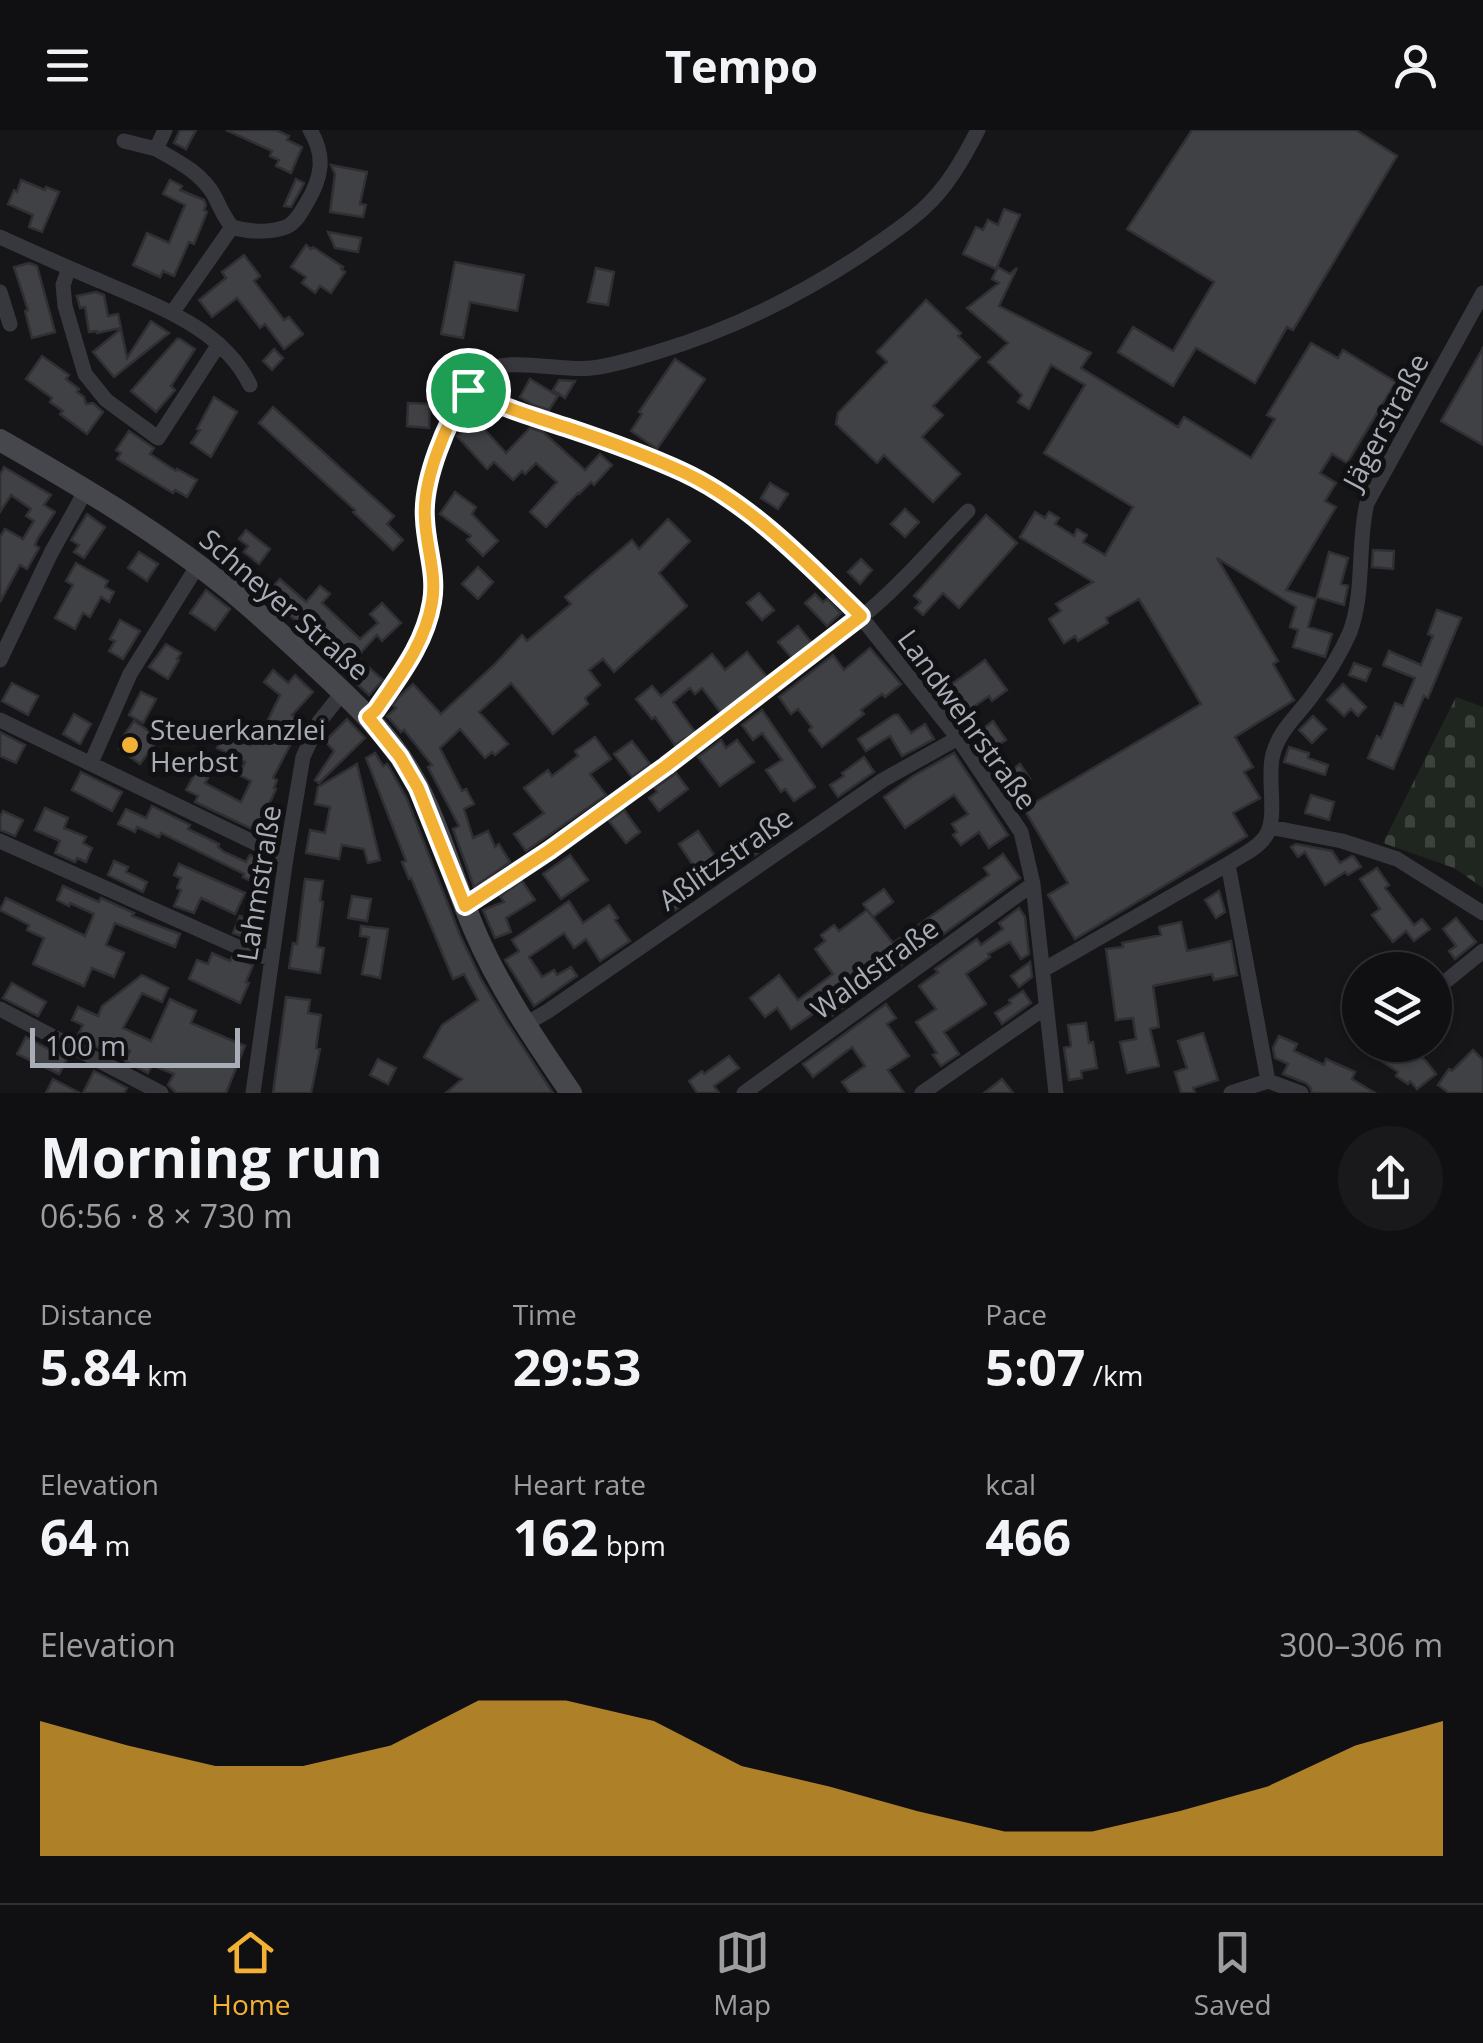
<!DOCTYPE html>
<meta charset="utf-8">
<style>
body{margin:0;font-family:"Open Sans",sans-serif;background:#19191b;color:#f1f3f6;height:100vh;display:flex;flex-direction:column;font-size:38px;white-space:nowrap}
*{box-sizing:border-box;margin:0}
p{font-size:32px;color:#9c9d9f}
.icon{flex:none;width:55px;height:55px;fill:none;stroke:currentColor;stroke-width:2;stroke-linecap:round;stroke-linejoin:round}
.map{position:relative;height:963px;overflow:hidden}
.sheet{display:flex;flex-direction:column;background:#101012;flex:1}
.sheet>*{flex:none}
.fabs{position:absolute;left:1342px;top:822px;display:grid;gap:20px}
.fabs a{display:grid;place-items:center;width:110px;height:110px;border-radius:50%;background:#101012;box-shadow:0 2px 8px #0004,0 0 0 2px #303032;font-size:50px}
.scale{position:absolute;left:30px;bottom:25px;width:210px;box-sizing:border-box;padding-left:10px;border:5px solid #a8adb8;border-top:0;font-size:28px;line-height:35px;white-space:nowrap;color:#a8adb8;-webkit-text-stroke:8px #111113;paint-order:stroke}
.pin{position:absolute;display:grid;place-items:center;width:85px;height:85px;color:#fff;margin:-42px;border:5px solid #fff;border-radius:50%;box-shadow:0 2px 10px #0007}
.round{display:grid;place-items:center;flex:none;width:105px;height:105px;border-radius:52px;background:#19191b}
.head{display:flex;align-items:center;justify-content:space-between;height:170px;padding:0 40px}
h1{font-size:55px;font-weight:700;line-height:75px}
.stats{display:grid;grid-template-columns:repeat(3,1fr);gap:15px;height:170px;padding:10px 40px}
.stats div{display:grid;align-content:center}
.stats b{font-size:50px;font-weight:700}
.stats small{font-size:28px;font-weight:400}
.stats p{font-size:28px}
.chart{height:280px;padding:20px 40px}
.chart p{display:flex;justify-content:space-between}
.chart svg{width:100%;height:180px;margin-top:10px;fill:#f2b134;opacity:.7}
header{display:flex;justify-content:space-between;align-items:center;height:130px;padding:0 40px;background:#101012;font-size:45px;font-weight:700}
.dock{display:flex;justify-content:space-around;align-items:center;height:140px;border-top:2px solid #303032;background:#101012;font-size:28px;color:#9c9d9f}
.dock a{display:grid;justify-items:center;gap:5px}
.dock .active{color:#f2b134}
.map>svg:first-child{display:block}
.cemetery{fill:url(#cemetery-stones)}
.building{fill:#404145;stroke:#303034;stroke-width:2.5}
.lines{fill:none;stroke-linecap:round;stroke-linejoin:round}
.street{stroke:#37383d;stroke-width:15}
.secondary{stroke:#45474d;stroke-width:22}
.route-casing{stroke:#fff;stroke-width:20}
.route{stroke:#f2b134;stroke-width:12}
.poi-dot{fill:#f2b134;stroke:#111113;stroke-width:4}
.labels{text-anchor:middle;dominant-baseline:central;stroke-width:10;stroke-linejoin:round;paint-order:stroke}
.street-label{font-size:28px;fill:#a8adb8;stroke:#111113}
.poi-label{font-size:28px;fill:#a8adb8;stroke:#111113;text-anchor:start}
</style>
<header><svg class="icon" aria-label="menu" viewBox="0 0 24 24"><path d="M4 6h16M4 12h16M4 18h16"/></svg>Tempo<svg class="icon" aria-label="person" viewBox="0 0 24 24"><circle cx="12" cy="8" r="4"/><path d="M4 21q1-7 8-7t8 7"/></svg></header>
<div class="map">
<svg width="1483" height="963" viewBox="0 0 1483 963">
<defs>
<pattern id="cemetery-stones" width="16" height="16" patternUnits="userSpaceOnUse" patternTransform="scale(2.5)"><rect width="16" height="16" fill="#1e261f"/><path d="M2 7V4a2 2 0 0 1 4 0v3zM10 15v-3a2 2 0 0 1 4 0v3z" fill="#3c433d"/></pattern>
</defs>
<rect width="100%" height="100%" fill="#161618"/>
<path class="cemetery" d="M1456,567l27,10v181l-29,-20 -71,-25z"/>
<path class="building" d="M180,0h16l-10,19 -12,-6z
M226,0h50l13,6 -2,4 15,7 -11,26 -15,-7 3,-6 -9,-4 2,-5z
M1192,0h164l41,26 -104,174 -6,-3 -32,56 -59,-35 -23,38 -55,-34 15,-25 40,24 41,-69 -87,-53z
M331,35l36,7 -7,32 6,1 -3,12 -33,-5 5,-38z
M296,49l8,4 -3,6 -10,18 -7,-1z
M21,50l24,10 1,-3 13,5 -17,40 -13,-5 4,-12 -25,-11 6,-14 3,2z
M170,50l12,6 -2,4 24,10 2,5 -2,5 3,2 -13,32 -5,-2 -15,34 -11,-5 -3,6 -27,-12 14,-32 22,10 16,-38 -22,-11z
M1004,79l16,6 -24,54 -33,-15 13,-27 7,3 5,-10 10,5z
M328,102l33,6 -3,14 -23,-4z
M306,115l5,4 2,-2 30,20 -2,2 4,3 -14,21 -11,-7 -5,7 -13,-10 4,-6 -15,-10z
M244,125l16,21 -6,5 30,39 5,-3 14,17 -19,15 -19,-25 -5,4 -23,-30 -25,19 -13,-17 27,-22 -4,-6z
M455,132l69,13 -7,36 -47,-9 -7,36 -22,-4z
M29,133l8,3 18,66 -23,6 -7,-27 3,-1 -14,-43z
M998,137l12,7 7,-6 -18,38 92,47 -10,15 97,59 6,-10 67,41 24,-39 -8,-4 44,-72 27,15 5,-8 53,32 -49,81 -15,-9 -12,19 16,10 -11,18 11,6 -50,83 30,9 -8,28 24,7 -7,23 -32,-10 5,-17 -8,-3 6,-20 -79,-49 61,103 -5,3 21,36 -59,37 18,30 -9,5 16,26 -27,15 14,23 -172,103 -27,-44 20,-12 -44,-74 177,-105 -62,-105 -33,19 2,5 -30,18 -3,-5 -11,7 -15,-24 12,-8 -5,-7 37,-22 -73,-45 15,-25 10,6 4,-6 10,6 -4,6 19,12 3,-7 10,6 -4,7 22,13 28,-48 -89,-54 41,-68 -34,-20 -22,44 -11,-7 4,-7 -34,-33 20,-19 -41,-35 32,-25 -7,-4z
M596,138l18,4 -6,33 -20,-3z
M96,162l8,3 4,21 10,-2 3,14 -24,5v-2l-8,1 -4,-25 -5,1 -3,-12z
M926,170l35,33 -3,3 22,21 -47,49 10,9 -21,22 38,37 -27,28 -49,-47 -7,8 -41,-39 2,-11 49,-51 -10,-10z
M151,191l18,12 -55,44 -21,-25 28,-23 6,29z
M177,209h3l15,10 -24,37 4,4 -19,22 -25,-21z
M1483,218v97l-42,-24z
M274,219l9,9 -11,12 -9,-9z
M42,226l27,19 -3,4 13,10 -2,3 7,5 2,7 7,-1 10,9 -16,22 -27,-20 3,-3 -13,-9 2,-4 -26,-19z
M675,229l30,20 -48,70 -26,-18 11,-17 -3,-2z
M530,249l28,17 -9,14 -16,-5 -13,-8z
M559,250l16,1 -10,17 -12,-8z
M214,267l23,15 -26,45 -20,-14 9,-13 -3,-1z
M408,273l22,1 -1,24 -22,-2z
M273,277l121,109 -7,8 16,16 -10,10 -40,-38 2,-2 -96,-87z
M476,290l30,33 24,-25 13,4 42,38 15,-16 12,11 -18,20 -3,-3 -12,12 -1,-1 -32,34 -16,-15 27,-30 -21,-19 -11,11 -3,-3 -9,9 -19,-18 -7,7 -30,-33z
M129,301l25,17 -4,6 26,17 1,-2 20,11 -10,17 -12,-7 -2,3 -56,-34 4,-6 -5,-3z
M4,337l47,28 -7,10 11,7 -17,26 -3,7 4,3 -12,21 -7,-4 -20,37v-65l5,-8 18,10 11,-18 -8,-5 5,-7 -20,-14 -11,17v-37z
M770,353l18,11 -10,15 -17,-11z
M455,362l21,15 -4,7 26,27 -15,15 -16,-16 4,-4 -31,-22z
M905,379l14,13 -14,15 -14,-13z
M87,384l18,13 -21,31 -10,-6 5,-7 -8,-5z
M986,385l31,28 -58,65 -16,-15 -20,22 -8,-7 6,-6 -7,-6z
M668,389l22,22 -31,32 28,33 -73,66 -11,-13 -14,11 11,15 -15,13 3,6 -35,30 -42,-51 -32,29 29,32 -13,11 -3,-3 -7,6 -25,-29 -20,19 22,43 4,-2 8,15 -10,5 9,29 15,-7 7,16 4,-3 11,18 -36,25 -21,-58 6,-3 -31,-59 4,-2 -28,-35 -3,2 -14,-16 9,-8 -3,-3 5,-7 15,-14 28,30 53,-49 28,-30 5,6 44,-37 -6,-7 67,-57 7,9z
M246,400l24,19 -11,15 -15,-12 4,-6 -9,-7z
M1373,420l21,1 -1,18 -21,-2z
M139,422l19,12 -11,17 -19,-13z
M1329,422l19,6 -7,26 7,2 -4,19 -27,-8z
M861,429l11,11 -12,14 -12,-12z
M76,433l32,18 -3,6 9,5 -5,10 -8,-5 -11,20 -7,-4 -8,16 -20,-11 18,-33 -7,-4z
M478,437l15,15 -15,17 -16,-15z
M280,449l26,23 14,-16 10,8 -8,9 38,36 18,-16 -8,-9 12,-11 19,20 -19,18 -5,-6 -20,22 26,23 -14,15 -13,-12 -6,-10 -29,-26 2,-2 -57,-51z
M206,460l24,19 -15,21 -25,-17z
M759,463l15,17 -12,10 -15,-17z
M815,464l8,8 4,-3 14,14 -14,13 -22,-23z
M1437,480l24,8 -33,80 -4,-2 -31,73 -25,-11 9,-22 4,2 14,-35 8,3 12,-28 -32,-13 6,-14 32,14 12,-29 -5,-2z
M120,490l20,11 -17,28 -14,-8 6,-10 -5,-2z
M798,496l14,17 -20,15 -14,-16z
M166,514l15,9 -4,6 2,1 -11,19 -19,-12z
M870,518l31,36 -16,13 -3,-3 -21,16 3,4 -42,33 -13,-17 3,-3 -14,-18 -7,5 -12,-17 54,-42 11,15z
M747,522l20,25 -46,36 -19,-25 -7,6 -5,-6 -17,14 22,30 -20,13 -20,-28 -3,2 -16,-20 16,-13 9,10 51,-42 13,16z
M985,530l22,30 -15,11 -3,-5 -26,18 -18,-25z
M1354,533l17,6 -5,12 -17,-6z
M273,540l15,13 7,-8 18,17 -21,23 11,5 -30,58 4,2 -3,8 2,1 -11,24 13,7 -9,17 -74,-35 3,-6 -12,-6 10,-18 12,6 -3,5 36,19 10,-21 -12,-6 6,-13 -28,-14 6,-12 8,4 2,-4 17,9 2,-5 5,3 23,-48 -16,-13z
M12,553l26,13 -10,19 -26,-14z
M1343,554l23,23 -8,9 -7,-7 -7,7 -17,-16z
M141,562l15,7 -13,24 -14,-8z
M762,580l53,77 -21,14 -9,-12 -4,3 -15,-22 16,-10 -20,-27 -9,7 -11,-15z
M74,584l17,10 -11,20 -17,-10z
M894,585h4l13,18 14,-9 9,15 -32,17 -12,-20 -24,15 -8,-12z
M1313,586l13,13 -14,14 -13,-13z
M347,589l18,19 -46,45 -4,-3 19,-29 -9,-10z
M134,591l25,17 -19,26 -21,-15 6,-8 -3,-3z
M993,591l13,19 -15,10 -12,-18z
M0,602l25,13 -9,18 -16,-7z
M595,607l16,22 -21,15 16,21 -80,56 -12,-17 30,-21 -20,-25 24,-18 4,6 26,-20 -3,-5z
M721,610l5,8 11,-8 17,22 -34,24 -22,-29z
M632,611l18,23 -18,13 -18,-23z
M1289,617l20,6 -1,5 20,7 -3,10 -41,-13z
M375,623l8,13 4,-2 2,3 18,32 53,136 21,44 25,42 47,72h-107l16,-14 -38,-22 18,-32 36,-25 -14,-26 -11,5 -42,-101 -2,1 -7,-17 4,-1 -40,-103z
M954,623l54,82 -19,13 -10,-16 -18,13 -8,-10 4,-3 -5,-8 16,-10 -14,-19 -49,33 -21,-31 29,-21z
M864,627l10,15 -36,25 -8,-12 14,-9 -2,-3z
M357,634l23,96 -12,3 -4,-14 -22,-4 -3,14 -33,-6 4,-23 15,3 5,-26 -15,-3 3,-17z
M1020,634l10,15 -11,7 -10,-14z
M81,642l41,20 -10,19 -40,-21z
M676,643l12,16 -29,22 -10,-13 8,-6 -2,-4z
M1311,665l23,7 -5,18 -24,-7z
M152,676l38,19 -2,4 31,15 -1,3 6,5 22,10 4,-7 23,11 -10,21 -20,-10 1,-3 -83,-41 -2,4 -22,-10 -2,5 -17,-8 8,-15 20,9z
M45,678l23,10 -4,10 22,9 -3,6 9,5 -6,14 -9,-4 -2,4 -20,-9 5,-12 -25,-11z
M624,680l16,22 -14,11 -17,-22z
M3,681l20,9 -8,16 -15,-6v-13z
M763,699l10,14 -26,17 -10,-13z
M698,701l18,27 -3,2 11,16 -49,34 -8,-12 33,-22 -21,-32z
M1296,714l36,7 8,12 12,-7 2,1 7,10 -13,8 -3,-3 -20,13 -20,-33 -7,5 -7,-10z
M1003,724l17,24 -194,142 -7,-10 -28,19 -14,-21 -12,9 -15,-19 29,-23 19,25 35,-26 -18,-25 10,-8 -4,-6 13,-10 5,6 28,-21 26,33 96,-68 -5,-7z
M570,725l18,25 -27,19 -18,-25z
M114,731l14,6 -2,5 21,10 -4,10 -35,-17z
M179,734l66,29 -10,21 -34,-16 -7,15 -20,-7 7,-16 -4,-2 4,-10 -7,-3z
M1377,738l12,17 -4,3 29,37 8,-6 8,10 -16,12 -8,-10 -13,11 -21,-27 8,-6 -20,-30z
M305,749l18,2 -3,20 3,1 -6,45 7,1 -4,25 -31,-5 4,-25 4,1z
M522,751l13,19 -29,18 5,14 -16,6 -12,-28 21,-8 -4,-6z
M63,756l36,16 2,-4 33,15 -2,3 48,18 -5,13 -60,-24 -9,22 18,8 -10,24 -22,-9 -8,18 -51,-22 11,-26 -17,-8 2,-5 -29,-15 6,-12 79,38 9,-22 -24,-11 -1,3 -12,-6z
M884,759l9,13 -20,15 -10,-13z
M1219,761l6,21 -9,6 -11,-18z
M352,766l19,3 -4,22 -19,-3z
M569,771l14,22 26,-18 9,13 -3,2 15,21 -30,20 -14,-22 -12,9 -10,-15 -35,24 13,20 12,-7 3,5 14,-8 6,9 -43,30 -29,-46 14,-9 -7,-11z
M1019,778l6,9 4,37 -8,5 -11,-17 -22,12 2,3 -24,17 20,30 -42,28 15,22 -18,12 -8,-11 4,-2 -21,-31 20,-13 -17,-23 19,-14 -3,-3 42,-30 4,6 22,-16 -4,-6z
M240,786l19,8 -7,16 -19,-7z
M1456,788l20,24 -21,17 -6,-8 7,-5 -13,-17z
M1181,792l6,29 44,-10 6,34 -23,5 -2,-6 -59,12 6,41 -9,2 9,37 -32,7 -7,-31 16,-3 -3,-21 -17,2 -10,-71 17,-2 -1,-4 39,-8 -2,-8z
M361,796l27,3 -8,49 -18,-4 7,-37 -9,-1z
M212,823l18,8 2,-4 21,8 -7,17 3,1 -9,20 -51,-24 8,-19 11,4z
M1030,832l2,15 -13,10 -8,-11z
M142,845l26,13 -6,14 -20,-9 -19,35 28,13 19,-42 26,12 -5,12 54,23 -19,47h-50l-8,-8 6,-11 -22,-9 -4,8 -23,-12 5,-10 -26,-13 -5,10 -22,-11 6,-12 -11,-5 6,-13 20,9 4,-10z
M12,853l34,19 -8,14 -35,-18z
M1023,861l8,12 -29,21 -7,-11 16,-10 -2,-3z
M286,867l24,3 -2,13 13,2 -5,33 4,1 -9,44h-38z
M886,874l10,14 -9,6 22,32 -21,14 16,23h-54l-8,-11 23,-16 -13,-19 -39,30 -10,-13z
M1086,893l3,20 4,-1 4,26 -16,3 1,7 -13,2 -5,-32 7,-2 -3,-21z
M1203,903l15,47 -25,8 2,5h-14l-6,-21 12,-4 -9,-27z
M1279,906l18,8 -3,7 30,14 2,-6 29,13 -3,7 23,14h-63l-2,-6 -4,-4 -23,-9 5,-10 -13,-6 -2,-10z
M26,907l41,22 -8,15 -42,-20z
M1391,915l21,12 3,-4 10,7 11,14 -19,15 -7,-8 -2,3 -12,-8 2,-4 -18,-12z
M1473,920l10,10v33h-34l-11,-8 11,-16 3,2z
M729,926l10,12 -25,18 5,7h-22l-8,-12 13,-10 2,3z
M378,929l18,9 -8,16 -18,-9z
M94,941l33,17 -3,5h-41z
M53,949l27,14h-34z
M1002,949l11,14h-29z"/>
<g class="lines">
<path class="street" d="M165,0l-9,19c23,13 46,24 59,48 5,11 9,20 17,30
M124,11l32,8
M0,107c33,15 66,30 100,44 54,24 122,46 150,104
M69,138l-6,17 2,21 20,68 21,26 52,38 61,-94
M0,162l10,32
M172,183l60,-86c16,5 38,6 54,0 10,-4 15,-15 20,-23 16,-26 20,-48 4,-74
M468,259l26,15 88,29 104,41 41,23 63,51 71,69 97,121 63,94 12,52 23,209
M0,530l51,-107 35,-63
M368,587l8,-7c19,-29 44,-57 53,-91 9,-37 -4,-69 -4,-105 0,-37 27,-115 55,-139 24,-21 80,-3 111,-7 22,-2 45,-10 66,-16 74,-22 140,-55 204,-97 20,-14 42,-28 61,-45 25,-22 41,-51 56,-80
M0,590l286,138
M91,633l39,-89 68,-109
M1270,697l72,14 55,18 86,54
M0,711l238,106 33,12
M1228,734l40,217
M465,776c139,-94 277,-190 406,-297 34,-28 66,-67 97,-98
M1043,840l185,-106c12,-8 29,-15 37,-27 14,-19 1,-60 8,-83 6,-23 24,-38 38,-57 15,-20 29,-42 39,-65 15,-41 7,-88 17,-129l116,-210
M1435,860l48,-39
M0,879l161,84
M524,895l24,-14 335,-231 75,-42
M253,963l33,-235 17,-101 16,-35 24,-30
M744,963l289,-209
M922,963l124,-86
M1231,963l37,-12 33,12"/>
<path class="secondary" d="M0,310c79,45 159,92 230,150 30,24 57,50 85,76 35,33 72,66 96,108 28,48 41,104 63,155 25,59 61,111 97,164"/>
</g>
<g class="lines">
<g class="route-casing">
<path id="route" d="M468,260c32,17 66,27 100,38 39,13 78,27 115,44 67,31 126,93 178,144l-195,150 -116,84 -85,56 -47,-118 -18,-31 -32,-40 8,-7c23,-34 49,-66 56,-108 5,-28 -6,-55 -7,-83 -3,-39 22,-98 43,-129z"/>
</g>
<use href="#route" class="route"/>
</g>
<circle class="poi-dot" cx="130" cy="615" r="10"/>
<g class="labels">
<g class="street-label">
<text transform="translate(1385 291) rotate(-62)">Jägerstraße</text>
<text transform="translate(285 474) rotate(41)">Schneyer Straße</text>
<text transform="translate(968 589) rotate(54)">Landwehrstraße</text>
<text transform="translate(725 728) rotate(-35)">Aßlitzstraße</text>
<text transform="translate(258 753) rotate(-81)">Lahmstraße</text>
<text transform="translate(874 838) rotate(-36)">Waldstraße</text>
</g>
<g class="poi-label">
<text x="150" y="599">Steuerkanzlei<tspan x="150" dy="32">Herbst</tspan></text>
</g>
</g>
</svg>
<div class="fabs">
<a><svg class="icon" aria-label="layers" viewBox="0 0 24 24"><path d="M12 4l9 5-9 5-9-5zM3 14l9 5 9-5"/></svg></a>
</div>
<div class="scale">100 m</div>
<div class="pin" style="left:468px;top:260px;background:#1e9e55"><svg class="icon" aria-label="arrive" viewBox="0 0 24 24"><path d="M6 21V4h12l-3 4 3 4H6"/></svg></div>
</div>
<section class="sheet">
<div class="head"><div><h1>Morning run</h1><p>06:56 · 8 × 730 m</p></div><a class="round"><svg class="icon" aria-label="share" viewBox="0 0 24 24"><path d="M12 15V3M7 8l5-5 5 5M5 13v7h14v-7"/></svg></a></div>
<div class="stats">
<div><p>Distance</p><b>5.84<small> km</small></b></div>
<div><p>Time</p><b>29:53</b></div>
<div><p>Pace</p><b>5:07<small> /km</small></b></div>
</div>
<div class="stats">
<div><p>Elevation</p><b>64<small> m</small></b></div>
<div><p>Heart rate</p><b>162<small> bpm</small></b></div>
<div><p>kcal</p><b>466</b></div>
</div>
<div class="chart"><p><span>Elevation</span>300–306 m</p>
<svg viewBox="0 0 160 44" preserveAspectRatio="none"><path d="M0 44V11L10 17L20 22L30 22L40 17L50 6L60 6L70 11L80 22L90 27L100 33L110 38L120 38L130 33L140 27L150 17L160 11V44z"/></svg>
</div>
</section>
<nav class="dock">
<a class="active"><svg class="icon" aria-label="home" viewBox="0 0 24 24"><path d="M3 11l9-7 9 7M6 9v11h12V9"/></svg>Home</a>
<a><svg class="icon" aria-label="map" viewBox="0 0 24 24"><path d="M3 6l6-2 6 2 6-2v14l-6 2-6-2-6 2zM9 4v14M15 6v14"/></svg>Map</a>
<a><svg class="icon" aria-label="saved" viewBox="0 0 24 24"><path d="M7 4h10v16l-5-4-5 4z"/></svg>Saved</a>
</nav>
